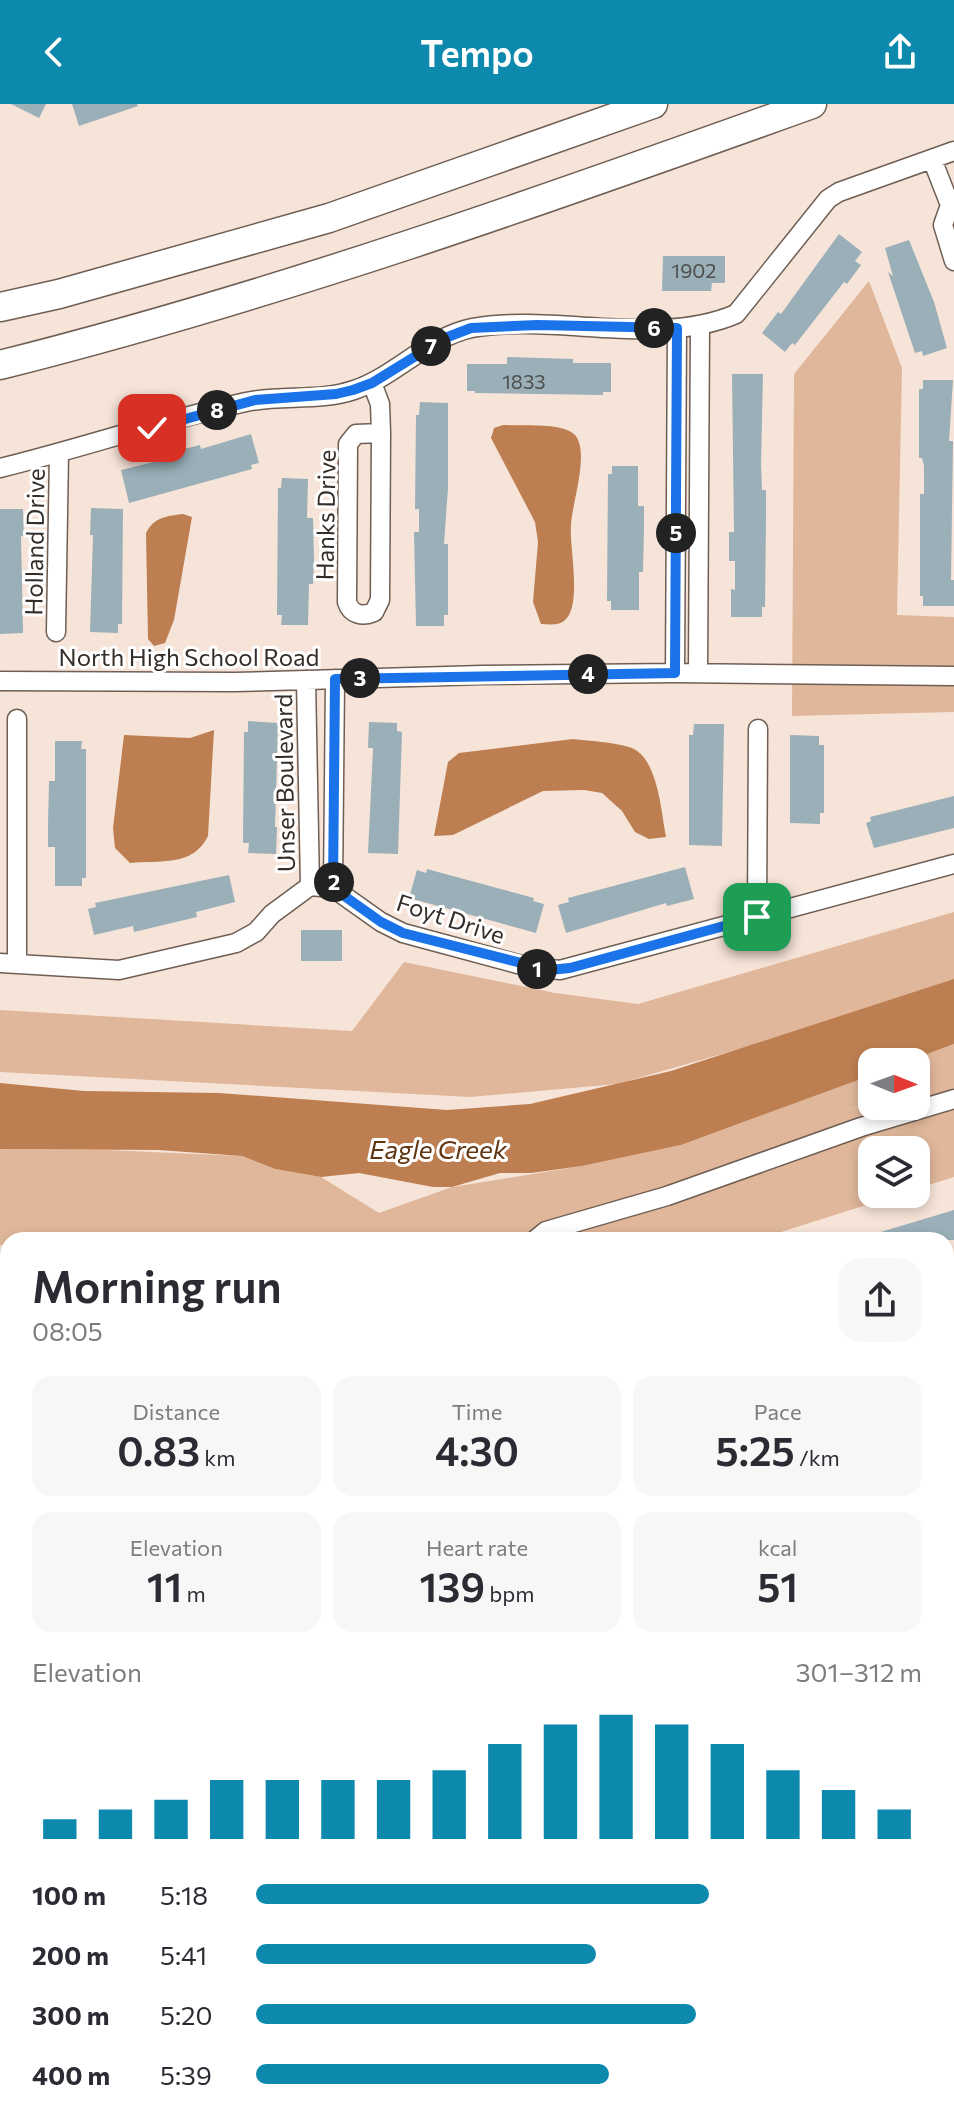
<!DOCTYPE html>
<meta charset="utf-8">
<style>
body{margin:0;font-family:Commissioner,sans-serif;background:#f7f7f7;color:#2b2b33;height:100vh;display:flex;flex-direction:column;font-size:30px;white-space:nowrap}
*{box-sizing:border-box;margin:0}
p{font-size:26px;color:#7c7c81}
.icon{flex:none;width:44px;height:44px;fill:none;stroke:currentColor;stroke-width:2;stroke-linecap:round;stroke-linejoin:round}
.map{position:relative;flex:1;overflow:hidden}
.side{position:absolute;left:0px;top:1128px;width:954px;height:890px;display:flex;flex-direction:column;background:#fff;border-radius:24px 24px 0 0;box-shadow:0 4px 12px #0003}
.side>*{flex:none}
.needle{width:52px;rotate:91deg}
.controls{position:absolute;left:858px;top:944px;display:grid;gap:16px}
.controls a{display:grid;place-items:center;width:72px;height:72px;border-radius:16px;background:#fff;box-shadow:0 4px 12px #0003;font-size:40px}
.pin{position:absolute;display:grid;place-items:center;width:68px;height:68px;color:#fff;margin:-34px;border-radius:16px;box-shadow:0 4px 12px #0006}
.km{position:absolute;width:40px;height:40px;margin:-20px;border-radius:50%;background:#222;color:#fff;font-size:22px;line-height:40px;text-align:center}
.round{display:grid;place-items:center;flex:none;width:84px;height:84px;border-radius:24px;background:#f7f7f7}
.head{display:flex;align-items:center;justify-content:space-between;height:136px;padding:0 32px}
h1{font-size:44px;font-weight:600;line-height:60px}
.metrics{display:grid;grid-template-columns:repeat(3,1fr);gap:12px;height:136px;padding:8px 32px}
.metrics div{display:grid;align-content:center;border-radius:20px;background:#f7f7f7;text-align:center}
.metrics b{font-size:40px;font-weight:600}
.metrics small{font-size:22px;font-weight:400}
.metrics p{font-size:22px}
.chart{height:224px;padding:16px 32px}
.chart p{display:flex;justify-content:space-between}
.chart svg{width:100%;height:144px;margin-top:8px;stroke:#0c89ac;stroke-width:6}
ul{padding:0 32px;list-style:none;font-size:26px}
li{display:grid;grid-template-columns:128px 96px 1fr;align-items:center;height:60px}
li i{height:20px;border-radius:10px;background:#0c89ac}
header{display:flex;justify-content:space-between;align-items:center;height:104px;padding:0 32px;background:#0c89ac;color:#fff;font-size:36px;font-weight:600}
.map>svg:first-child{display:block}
.green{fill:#e0b79a}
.water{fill:#bd7f51}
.building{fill:#9aafb8}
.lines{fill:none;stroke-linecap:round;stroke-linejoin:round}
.minor-casing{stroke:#6e5e53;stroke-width:21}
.highway-casing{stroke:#6e5e53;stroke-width:31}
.minor{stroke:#fff;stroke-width:18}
.highway{stroke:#fff;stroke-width:28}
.route-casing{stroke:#fff;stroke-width:16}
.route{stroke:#1a73e8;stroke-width:10}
.labels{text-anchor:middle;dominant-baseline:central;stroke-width:6;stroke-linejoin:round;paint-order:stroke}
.number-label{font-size:20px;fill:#4e4e4c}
.street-label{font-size:24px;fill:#342d28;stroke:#fff}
.water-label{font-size:26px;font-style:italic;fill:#603512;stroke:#fff}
</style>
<header><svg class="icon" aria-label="back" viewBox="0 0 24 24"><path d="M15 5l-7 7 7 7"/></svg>Tempo<svg class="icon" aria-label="share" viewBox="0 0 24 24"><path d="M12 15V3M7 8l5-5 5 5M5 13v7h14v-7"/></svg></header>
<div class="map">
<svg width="954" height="2017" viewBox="0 0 954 2017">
<rect width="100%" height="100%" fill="#f7e4d8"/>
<path class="green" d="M869,177l33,87 -5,247 57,2v95l-162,4 2,-342z
M954,808v76l-337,96 -147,13 -470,-25v-62l352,21 52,-69 151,31 83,11z
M954,940v133l-38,12v-39h-44v44h29l-145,46h-748v7l-8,-2v-96l106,1 136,6 33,13 46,8 58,36 73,-26 130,-21 99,-21 191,-70v27l-27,9 27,-8v3h44v-44h-10z"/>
<path class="water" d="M503,321c18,1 60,-3 72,10 15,17 -3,68 -4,90 -2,22 12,82 -7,96 -7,5 -15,3 -23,3l-8,-22 5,-60 -3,-20 -44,-84 3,-10z
M183,410l9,3 -18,103 -9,23 -11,3 -6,-7 -2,-106c8,-16 21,-17 37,-19z
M214,626l-6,106c-15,31 -48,24 -78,27l-15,-15 -2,-20 11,-93 66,3z
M573,635c18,2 39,3 56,8 29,8 32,65 37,90l-17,2 -14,-7 -13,-21 -20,-18 -18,-3 -41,1 -90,44 -19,1 14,-74 11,-9z
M954,875v65l-48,18h-34v13l-191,70 -99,21 -51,7h-31l-48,14h-19l-74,-14 -38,4 -46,-8 -33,-13 -83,-6 -159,-1v-66l84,8 135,2 228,17 83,-6 141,-33z
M954,1419v324l-8,2v-325z"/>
<path class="building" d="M11,0h35l-7,14z
M72,0h65l1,2 -59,20z
M839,130l23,18 -7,9 6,4 -14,19 -3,-2 -49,63 -3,-2 -7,9 -23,-19 16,-21 3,2z
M909,136l25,62 13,46 -24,8 -1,-5 -7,2 -27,-81 5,4 -8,-28z
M663,152h62v27h-13l-1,8h-49z
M507,253l66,2v4h38v29h-8v3l-128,-2v-2h-8v-27h40z
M732,270h31l-2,91 1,25h4v30l-1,87h-3v10h-31v-28l4,1v-29h-6v-29h5z
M923,276h30l-4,61h4l-2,139h3v26h-31v-10h-3v-102h4v-28l-2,-8h-3v-69h4z
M420,298l28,1v85l-4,56h4v71h-4v11h-28l-2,-94h5v-23h-4l1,-94h3z
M251,330l8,29 -8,2 1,4 -123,34 -8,-33 53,-13 -2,-5 28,-7 1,4z
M612,362h26v40h6v22l-1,44h-4v38h-28v-9h-4l1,-127h4z
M282,374l26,1 -1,39h6l1,42 -1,24h-4l-1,41h-27l1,-10h-5l1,-127h3z
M91,404l32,1 -1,115h-4v9l-28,-1 3,-97h-3z
M0,405h23l1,27h-3l2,97 -23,1z
M248,617l30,2 -3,104h2l-1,27 -28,-1 1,-10h-6l1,-111h4z
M369,618l28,1v8l5,1 -4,122 -30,-1 5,-105h-5z
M694,620h30l-2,122 -33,-1v-110h4z
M790,631l29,1v9h5v68h-4v11l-30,-1z
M55,637h27l-1,8h5v129h-4v8h-27v-39h-7v-23l1,-43h6z
M954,692v32l-80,20 -8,-25 5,-2 -1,-4z
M685,763l9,32 -27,7 -1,-3 -100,30 -8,-28 11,-3 -1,-4z
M427,765l107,29 -1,3 11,3 -8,29 -127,-35 8,-28 9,3z
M229,771l6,27 -39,10 1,5 -63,15 -1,-6 -39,9 -6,-26 8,-2 -1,-4z
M301,826h41v31h-41z
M954,1106v30h-89l-1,-3z"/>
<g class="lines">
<g class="minor-casing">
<path id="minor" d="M932,55l18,46 4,1
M950,101l-7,20 11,36
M372,279l8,21 1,29 -1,167 -6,12c-11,5 -23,3 -27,-10l1,-158 8,-10 25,-1
M0,364c82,-20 163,-48 246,-66 35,-8 74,0 108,-12 42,-14 74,-53 118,-62 83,-15 185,20 264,-14l92,-115 11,-7 115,-41
M56,528l3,-179
M675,569l2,-345
M698,569l2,-348
M306,576l4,206
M0,577l235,1 247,-7 193,-2 279,3
M333,784l2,-209
M757,813l1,-188
M0,859l119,7 117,-27 20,-11 16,-18 38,-28 23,2 48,34 22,11 126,34 31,3 394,-106
M17,860v-245
M535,1136l11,-9 121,-35 194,-69 93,-28
M946,1165l8,-3
M0,1294l8,3
M946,1334l8,-1
M0,1579l8,1
M946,1916l8,4
M358,2010v7
M122,2017l2,-7
M523,2017v-7
M658,2017l3,-7
M708,2017l4,-7"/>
</g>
<g class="highway-casing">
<path id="highway" d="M0,203l59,-13 270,-76 324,-114
M0,261c278,-70 542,-164 812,-261"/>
</g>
<use href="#minor" class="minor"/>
<use href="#highway" class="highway"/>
</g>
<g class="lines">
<g class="route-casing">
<path id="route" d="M152,324l103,-28 81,-6 17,-4 19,-7 73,-45 26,-10 66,-3 140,3 -2,345 -340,6 -2,209 48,34 22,11 146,37 21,-2 187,-51"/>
</g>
<use href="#route" class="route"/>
</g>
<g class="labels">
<g class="number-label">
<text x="694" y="166">1902</text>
<text x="524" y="277">1833</text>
</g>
<g class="street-label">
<text transform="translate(325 411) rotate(-89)">Hanks Drive</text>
<text transform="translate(34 438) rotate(-89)">Holland Drive</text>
<text x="189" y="552">North High School Road</text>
<text transform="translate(284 679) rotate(-91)">Unser Boulevard</text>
<text transform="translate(451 814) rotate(18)">Foyt Drive</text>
</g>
<g class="water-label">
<text x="438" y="1044">Eagle Creek</text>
</g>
</g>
</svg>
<div class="controls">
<a><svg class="needle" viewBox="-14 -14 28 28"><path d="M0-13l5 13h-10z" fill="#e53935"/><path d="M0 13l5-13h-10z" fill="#7c7c81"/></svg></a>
<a><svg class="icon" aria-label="layers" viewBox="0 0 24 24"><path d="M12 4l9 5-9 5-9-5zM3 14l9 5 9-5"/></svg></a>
</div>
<div class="pin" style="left:757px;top:813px;background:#1e9e55"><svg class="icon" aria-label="arrive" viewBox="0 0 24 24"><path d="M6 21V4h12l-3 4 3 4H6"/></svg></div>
<div class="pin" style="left:152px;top:324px;background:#d93025"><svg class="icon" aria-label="check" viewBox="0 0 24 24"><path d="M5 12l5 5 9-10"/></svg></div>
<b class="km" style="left:537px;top:865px">1</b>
<b class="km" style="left:334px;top:778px">2</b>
<b class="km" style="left:360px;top:574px">3</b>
<b class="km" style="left:588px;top:570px">4</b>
<b class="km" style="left:676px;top:429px">5</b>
<b class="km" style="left:654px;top:224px">6</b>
<b class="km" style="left:431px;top:242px">7</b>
<b class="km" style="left:217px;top:306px">8</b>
<section class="side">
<div class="head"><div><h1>Morning run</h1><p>08:05</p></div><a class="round"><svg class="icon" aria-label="share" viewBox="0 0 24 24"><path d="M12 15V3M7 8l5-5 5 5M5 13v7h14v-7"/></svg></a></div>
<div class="metrics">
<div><p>Distance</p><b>0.83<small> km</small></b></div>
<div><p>Time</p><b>4:30</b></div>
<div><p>Pace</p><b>5:25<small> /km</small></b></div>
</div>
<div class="metrics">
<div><p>Elevation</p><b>11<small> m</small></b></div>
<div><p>Heart rate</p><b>139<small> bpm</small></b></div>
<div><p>kcal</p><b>51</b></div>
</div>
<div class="chart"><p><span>Elevation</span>301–312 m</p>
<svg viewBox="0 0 160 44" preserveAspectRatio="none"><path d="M5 44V38M15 44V35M25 44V32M35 44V26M45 44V26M55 44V26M65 44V26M75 44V23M85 44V15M95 44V9M105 44V6M115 44V9M125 44V15M135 44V23M145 44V29M155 44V35"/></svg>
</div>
<ul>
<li><b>100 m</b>5:18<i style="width:68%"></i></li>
<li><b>200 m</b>5:41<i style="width:51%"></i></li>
<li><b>300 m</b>5:20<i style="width:66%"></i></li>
<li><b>400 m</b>5:39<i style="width:53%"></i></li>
</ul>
</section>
</div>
